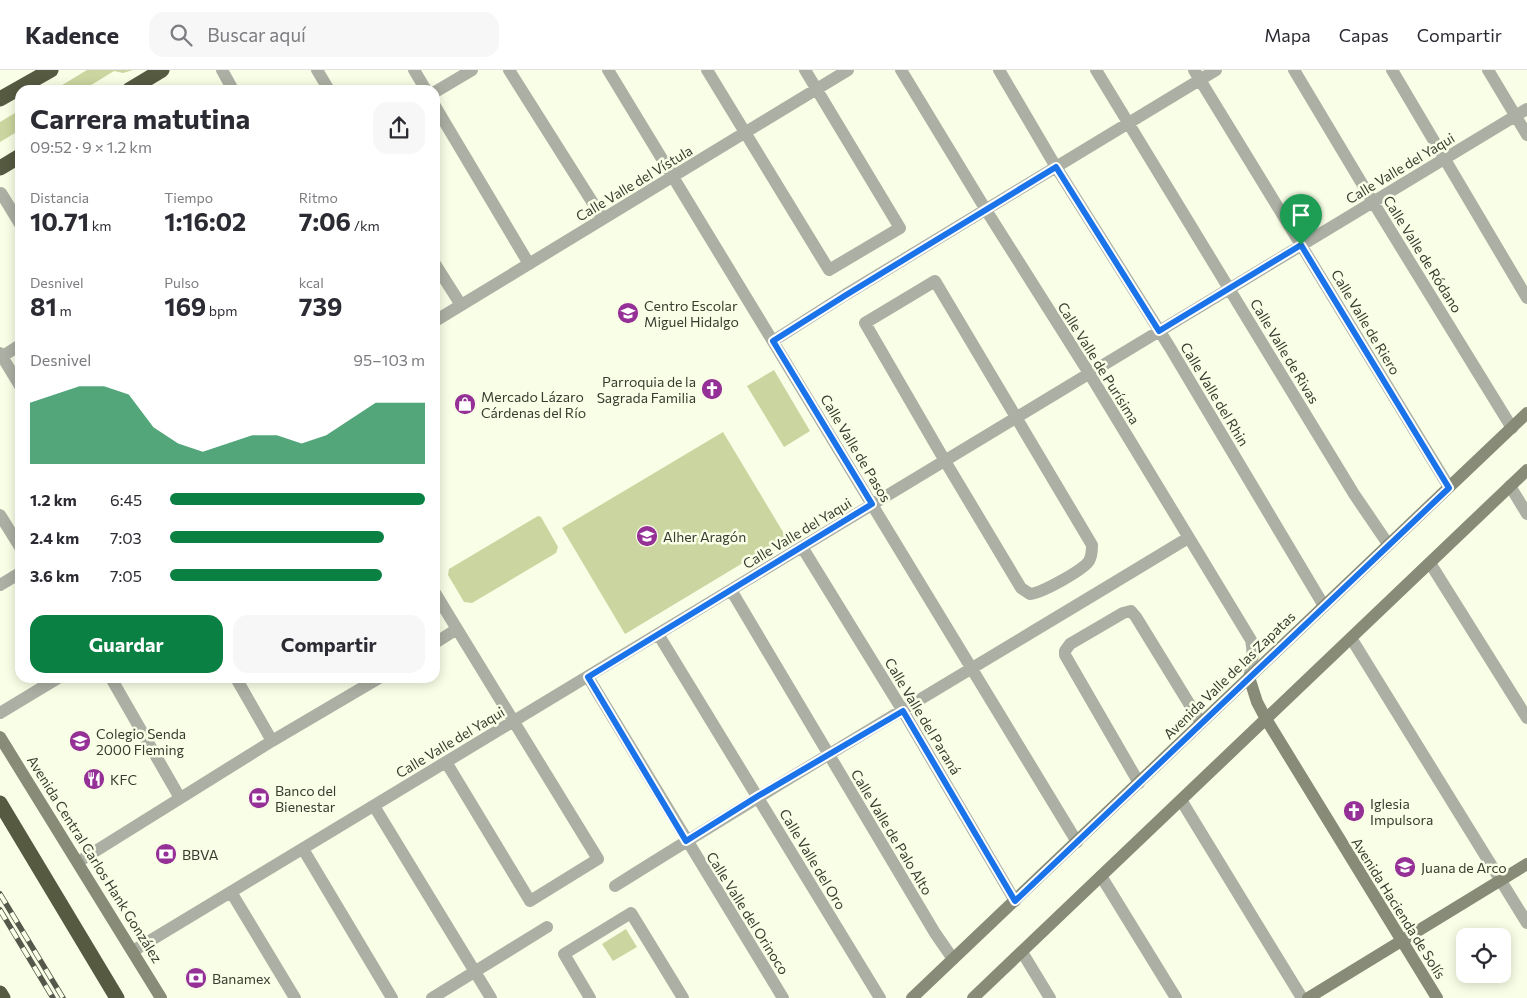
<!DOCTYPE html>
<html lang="es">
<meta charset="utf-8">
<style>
body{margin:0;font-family:Commissioner,sans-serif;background:#f7f7f7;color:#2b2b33;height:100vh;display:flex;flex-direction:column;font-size:19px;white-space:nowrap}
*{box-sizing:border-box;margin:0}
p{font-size:16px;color:#7c7c81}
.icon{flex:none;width:28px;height:28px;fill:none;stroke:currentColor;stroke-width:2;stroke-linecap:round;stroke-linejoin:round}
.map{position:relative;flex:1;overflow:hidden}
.sheet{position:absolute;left:15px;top:15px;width:425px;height:598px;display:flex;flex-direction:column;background:#fff;border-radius:15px;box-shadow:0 2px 12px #0003}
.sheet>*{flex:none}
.fabs{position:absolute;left:1456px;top:858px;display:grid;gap:10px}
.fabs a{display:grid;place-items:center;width:55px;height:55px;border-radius:10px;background:#fff;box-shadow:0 2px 12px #0003;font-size:25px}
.pin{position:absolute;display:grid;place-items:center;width:42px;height:42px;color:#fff;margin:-51px -21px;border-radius:50% 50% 50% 0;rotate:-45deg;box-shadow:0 0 5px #0007}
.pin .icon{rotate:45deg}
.round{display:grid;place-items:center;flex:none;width:52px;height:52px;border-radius:15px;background:#f7f7f7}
.headline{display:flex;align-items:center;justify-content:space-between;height:85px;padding:0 15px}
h1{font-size:28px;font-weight:700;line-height:38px}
.metrics{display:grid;grid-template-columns:repeat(3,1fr);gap:8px;height:85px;padding:5px 15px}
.metrics div{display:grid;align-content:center}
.metrics b{font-size:25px;font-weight:700}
.metrics small{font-size:14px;font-weight:400}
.metrics p{font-size:14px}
.chart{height:140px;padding:10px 15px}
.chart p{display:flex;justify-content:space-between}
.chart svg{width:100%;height:90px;margin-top:5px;fill:#0b8043;opacity:.7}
.primary-button{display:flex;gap:10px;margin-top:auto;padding:10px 15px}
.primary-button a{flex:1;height:58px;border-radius:15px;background:#0b8043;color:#fff;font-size:20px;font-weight:700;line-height:58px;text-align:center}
.primary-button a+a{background:#f7f7f7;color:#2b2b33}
ul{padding:0 15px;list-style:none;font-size:16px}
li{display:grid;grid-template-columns:80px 60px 1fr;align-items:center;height:38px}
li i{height:12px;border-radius:6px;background:#0b8043}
header{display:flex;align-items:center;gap:30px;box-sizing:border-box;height:70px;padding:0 25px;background:#fff;border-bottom:1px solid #e1e1e2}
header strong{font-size:24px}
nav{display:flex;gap:28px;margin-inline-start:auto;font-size:18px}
.search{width:350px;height:45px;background:#f7f7f7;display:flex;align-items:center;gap:12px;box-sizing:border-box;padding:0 18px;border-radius:15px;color:#7c7c81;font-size:19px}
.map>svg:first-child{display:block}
.green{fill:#cad59f}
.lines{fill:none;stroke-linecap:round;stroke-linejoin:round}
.street{stroke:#acafa3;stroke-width:12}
.secondary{stroke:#878b78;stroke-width:12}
.highway{stroke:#555a41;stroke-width:15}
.rail-casing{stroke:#55584b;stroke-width:5.5}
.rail{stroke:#f9fee6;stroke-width:4;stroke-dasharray:11;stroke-linecap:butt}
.route-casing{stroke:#fff;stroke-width:10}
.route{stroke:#1a73e8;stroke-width:6}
.labels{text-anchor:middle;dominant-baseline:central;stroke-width:5;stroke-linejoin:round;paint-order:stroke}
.street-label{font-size:14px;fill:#393c30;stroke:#f9fee6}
.poi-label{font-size:14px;fill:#393c30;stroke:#f9fee6;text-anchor:start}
</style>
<header>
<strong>Kadence</strong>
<div class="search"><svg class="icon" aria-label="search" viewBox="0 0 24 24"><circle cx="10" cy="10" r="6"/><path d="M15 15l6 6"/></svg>Buscar aquí</div>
<nav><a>Mapa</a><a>Capas</a><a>Compartir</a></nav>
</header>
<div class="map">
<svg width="1527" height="928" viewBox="0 0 1527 928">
<rect width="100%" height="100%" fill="#f9fee6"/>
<path class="green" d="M87,0h46l-10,3 -9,-2 -31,19h-29z
M20,40v20l-20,12v-20z
M774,300l36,61 -26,16 -37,-61z
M723,362l63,105 -161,97 -63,-106z
M538,446l3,1 17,30 -2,6 -84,50 -8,-1 -16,-27 1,-6z
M626,859l11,18 -24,14 -11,-17z"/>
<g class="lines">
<path class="street" d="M222,0l11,20
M317,0l12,20
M414,0l12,20
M509,0l94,149
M608,0l469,772
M707,0l122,200 71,-42 -95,-158
M901,0l85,140 103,163 162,267c3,14 2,24 -2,37
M999,0l57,97 113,179 155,260
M1096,0l258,424 34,50
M1194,0l255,417
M1294,0l79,132 139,226
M1392,0l135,228
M1488,0l39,65
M435,22l37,-22
M435,36l94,158
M1,123l19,31
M435,194l26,41
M935,211l157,264c0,6 0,11 -3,16 -6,9 -47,32 -59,33l-9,-6 -76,-127 -80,-138z
M435,251l413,-251
M773,271l72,-46 371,-225
M0,283l20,33
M0,288l20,-13
M1510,416l17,28
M0,445l20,32
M802,477l101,164 112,190
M1430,493l97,155
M0,515l20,-12
M731,520l204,343 18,26
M435,523l163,266 -68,42 -84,-139
M658,564l222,364
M1351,568l176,285
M435,573l22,-14
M588,607l195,321
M111,608l69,120
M236,608l36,63
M0,643l58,-35
M1139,713l-74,-128v-4l5,-7 53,-31 8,-2 5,6 65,106
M1181,730l121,198
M374,736l117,192
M303,779l89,149
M78,792l194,-121 107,-63
M1101,806l75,122
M615,816c189,-119 382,-232 573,-348
M231,822l64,106
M133,881l1394,-842
M1022,882l28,46
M432,928l115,-71
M590,928l-26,-44 67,-41 52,85"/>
<path class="secondary" d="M1249,607l8,25 9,17 171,279
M0,667l161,261
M912,928l615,-585
M973,928l554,-528
M1308,928l219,-134"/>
<path class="highway" d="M129,20l33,-20
M0,29l51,-29
M0,98l20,-12
M0,733l117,195
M0,923l3,5"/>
<g class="rail-casing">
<path id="rail" d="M0,824l63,104
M0,840l53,88"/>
</g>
<use href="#rail" class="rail"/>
</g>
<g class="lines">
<g class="route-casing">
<path id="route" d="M1056,97l103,164 142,-86 148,243 -434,413 -112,-190 -145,85 -72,45 -98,-164 284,-173 -99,-163 73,-46z"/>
</g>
<use href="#route" class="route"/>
</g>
<defs>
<g id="school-disc" transform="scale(1.125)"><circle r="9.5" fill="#953096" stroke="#f9fee6"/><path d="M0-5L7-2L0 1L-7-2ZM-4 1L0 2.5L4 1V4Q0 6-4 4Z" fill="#fff"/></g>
<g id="church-disc" transform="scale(1.125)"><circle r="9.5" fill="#953096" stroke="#f9fee6"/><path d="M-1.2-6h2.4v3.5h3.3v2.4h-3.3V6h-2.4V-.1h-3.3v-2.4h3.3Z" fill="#fff"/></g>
<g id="shop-disc" transform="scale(1.125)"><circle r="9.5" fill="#953096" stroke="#f9fee6"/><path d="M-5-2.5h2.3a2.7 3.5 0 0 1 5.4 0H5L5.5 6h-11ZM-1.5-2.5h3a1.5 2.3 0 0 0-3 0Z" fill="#fff"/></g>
<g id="university-disc" transform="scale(1.125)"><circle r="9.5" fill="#953096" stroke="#f9fee6"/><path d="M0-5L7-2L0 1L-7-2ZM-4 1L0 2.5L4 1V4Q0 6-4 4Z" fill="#fff"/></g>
<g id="restaurant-disc" transform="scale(1.125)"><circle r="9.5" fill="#953096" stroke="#f9fee6"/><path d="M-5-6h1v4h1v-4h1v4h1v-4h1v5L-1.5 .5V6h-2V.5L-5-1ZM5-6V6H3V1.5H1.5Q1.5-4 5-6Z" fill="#fff"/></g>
<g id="bank-disc" transform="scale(1.125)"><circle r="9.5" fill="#953096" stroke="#f9fee6"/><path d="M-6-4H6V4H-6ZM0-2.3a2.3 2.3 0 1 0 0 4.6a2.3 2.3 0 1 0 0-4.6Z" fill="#fff"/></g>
</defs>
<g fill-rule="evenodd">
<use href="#school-disc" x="628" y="243"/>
<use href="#church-disc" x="712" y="319"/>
<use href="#shop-disc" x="465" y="334"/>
<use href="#school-disc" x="647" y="466"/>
<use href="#university-disc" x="80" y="671"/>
<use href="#restaurant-disc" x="94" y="709"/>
<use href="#bank-disc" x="259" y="728"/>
<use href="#church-disc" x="1354" y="741"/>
<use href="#bank-disc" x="166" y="784"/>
<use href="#school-disc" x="1405" y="797"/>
<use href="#bank-disc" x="196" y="908"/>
</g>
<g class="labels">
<g class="street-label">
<text transform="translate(1400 98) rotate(-31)">Calle Valle del Yaqui</text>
<text transform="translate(634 113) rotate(-31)">Calle Valle del Vístula</text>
<text transform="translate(1423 184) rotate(58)">Calle Valle de Ródano</text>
<text transform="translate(1366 252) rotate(59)">Calle Valle de Riero</text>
<text transform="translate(1285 281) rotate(59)">Calle Valle de Rivas</text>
<text transform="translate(1099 293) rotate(58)">Calle Valle de Purísima</text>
<text transform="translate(1215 324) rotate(59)">Calle Valle del Rhin</text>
<text transform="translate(856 378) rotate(59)">Calle Valle de Pasos</text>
<text transform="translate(797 463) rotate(-31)">Calle Valle del Yaqui</text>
<text transform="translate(1229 605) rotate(-44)">Avenida Valle de las Zapatas</text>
<text transform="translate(923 646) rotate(59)">Calle Valle del Paraná</text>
<text transform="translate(450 672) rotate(-31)">Calle Valle del Yaqui</text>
<text transform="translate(892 762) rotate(59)">Calle Valle de Palo Alto</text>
<text transform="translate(95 789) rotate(58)">Avenida Central Carlos Hank González</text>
<text transform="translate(813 789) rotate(59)">Calle Valle del Oro</text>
<text transform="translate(1399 838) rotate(58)">Avenida Hacienda de Solís</text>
<text transform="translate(748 843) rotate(58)">Calle Valle del Orinoco</text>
</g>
<g class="poi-label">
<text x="644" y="235">Centro Escolar<tspan x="644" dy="16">Miguel Hidalgo</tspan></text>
<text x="696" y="311" text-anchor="end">Parroquia de la<tspan x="696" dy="16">Sagrada Familia</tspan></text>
<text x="481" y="326">Mercado Lázaro<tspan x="481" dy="16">Cárdenas del Río</tspan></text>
<text x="663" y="466">Alher Aragón</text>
<text x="96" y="663">Colegio Senda<tspan x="96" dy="16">2000 Fleming</tspan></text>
<text x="110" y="709">KFC</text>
<text x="275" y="720">Banco del<tspan x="275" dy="16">Bienestar</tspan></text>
<text x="1370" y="733">Iglesia<tspan x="1370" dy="16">Impulsora</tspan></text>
<text x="182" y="784">BBVA</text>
<text x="1421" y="797">Juana de Arco</text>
<text x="212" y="908">Banamex</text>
</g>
</g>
</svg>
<div class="fabs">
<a><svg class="icon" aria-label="locate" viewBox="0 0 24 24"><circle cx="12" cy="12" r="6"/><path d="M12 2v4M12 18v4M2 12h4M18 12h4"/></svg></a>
</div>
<div class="pin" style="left:1301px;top:175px;background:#1e9e55"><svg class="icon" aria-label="arrive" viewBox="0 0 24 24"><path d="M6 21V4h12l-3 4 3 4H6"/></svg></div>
<section class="sheet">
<div class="headline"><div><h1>Carrera matutina</h1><p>09:52 · 9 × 1.2 km</p></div><a class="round"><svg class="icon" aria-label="share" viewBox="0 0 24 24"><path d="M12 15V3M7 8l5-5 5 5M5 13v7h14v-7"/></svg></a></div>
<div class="metrics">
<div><p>Distancia</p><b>10.71<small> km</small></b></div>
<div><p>Tiempo</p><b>1:16:02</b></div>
<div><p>Ritmo</p><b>7:06<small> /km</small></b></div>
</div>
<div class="metrics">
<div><p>Desnivel</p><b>81<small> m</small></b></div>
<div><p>Pulso</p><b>169<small> bpm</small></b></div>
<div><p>kcal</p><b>739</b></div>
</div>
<div class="chart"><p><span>Desnivel</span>95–103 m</p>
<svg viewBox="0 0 160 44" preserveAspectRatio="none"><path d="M0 44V14L10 10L20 6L30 6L40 10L50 26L60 34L70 38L80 34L90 30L100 30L110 34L120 30L130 22L140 14L150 14L160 14V44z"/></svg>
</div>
<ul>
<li><b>1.2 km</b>6:45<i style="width:100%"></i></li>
<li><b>2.4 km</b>7:03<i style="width:84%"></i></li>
<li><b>3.6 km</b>7:05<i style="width:83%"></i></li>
</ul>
<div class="primary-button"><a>Guardar</a><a>Compartir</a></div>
</section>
</div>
